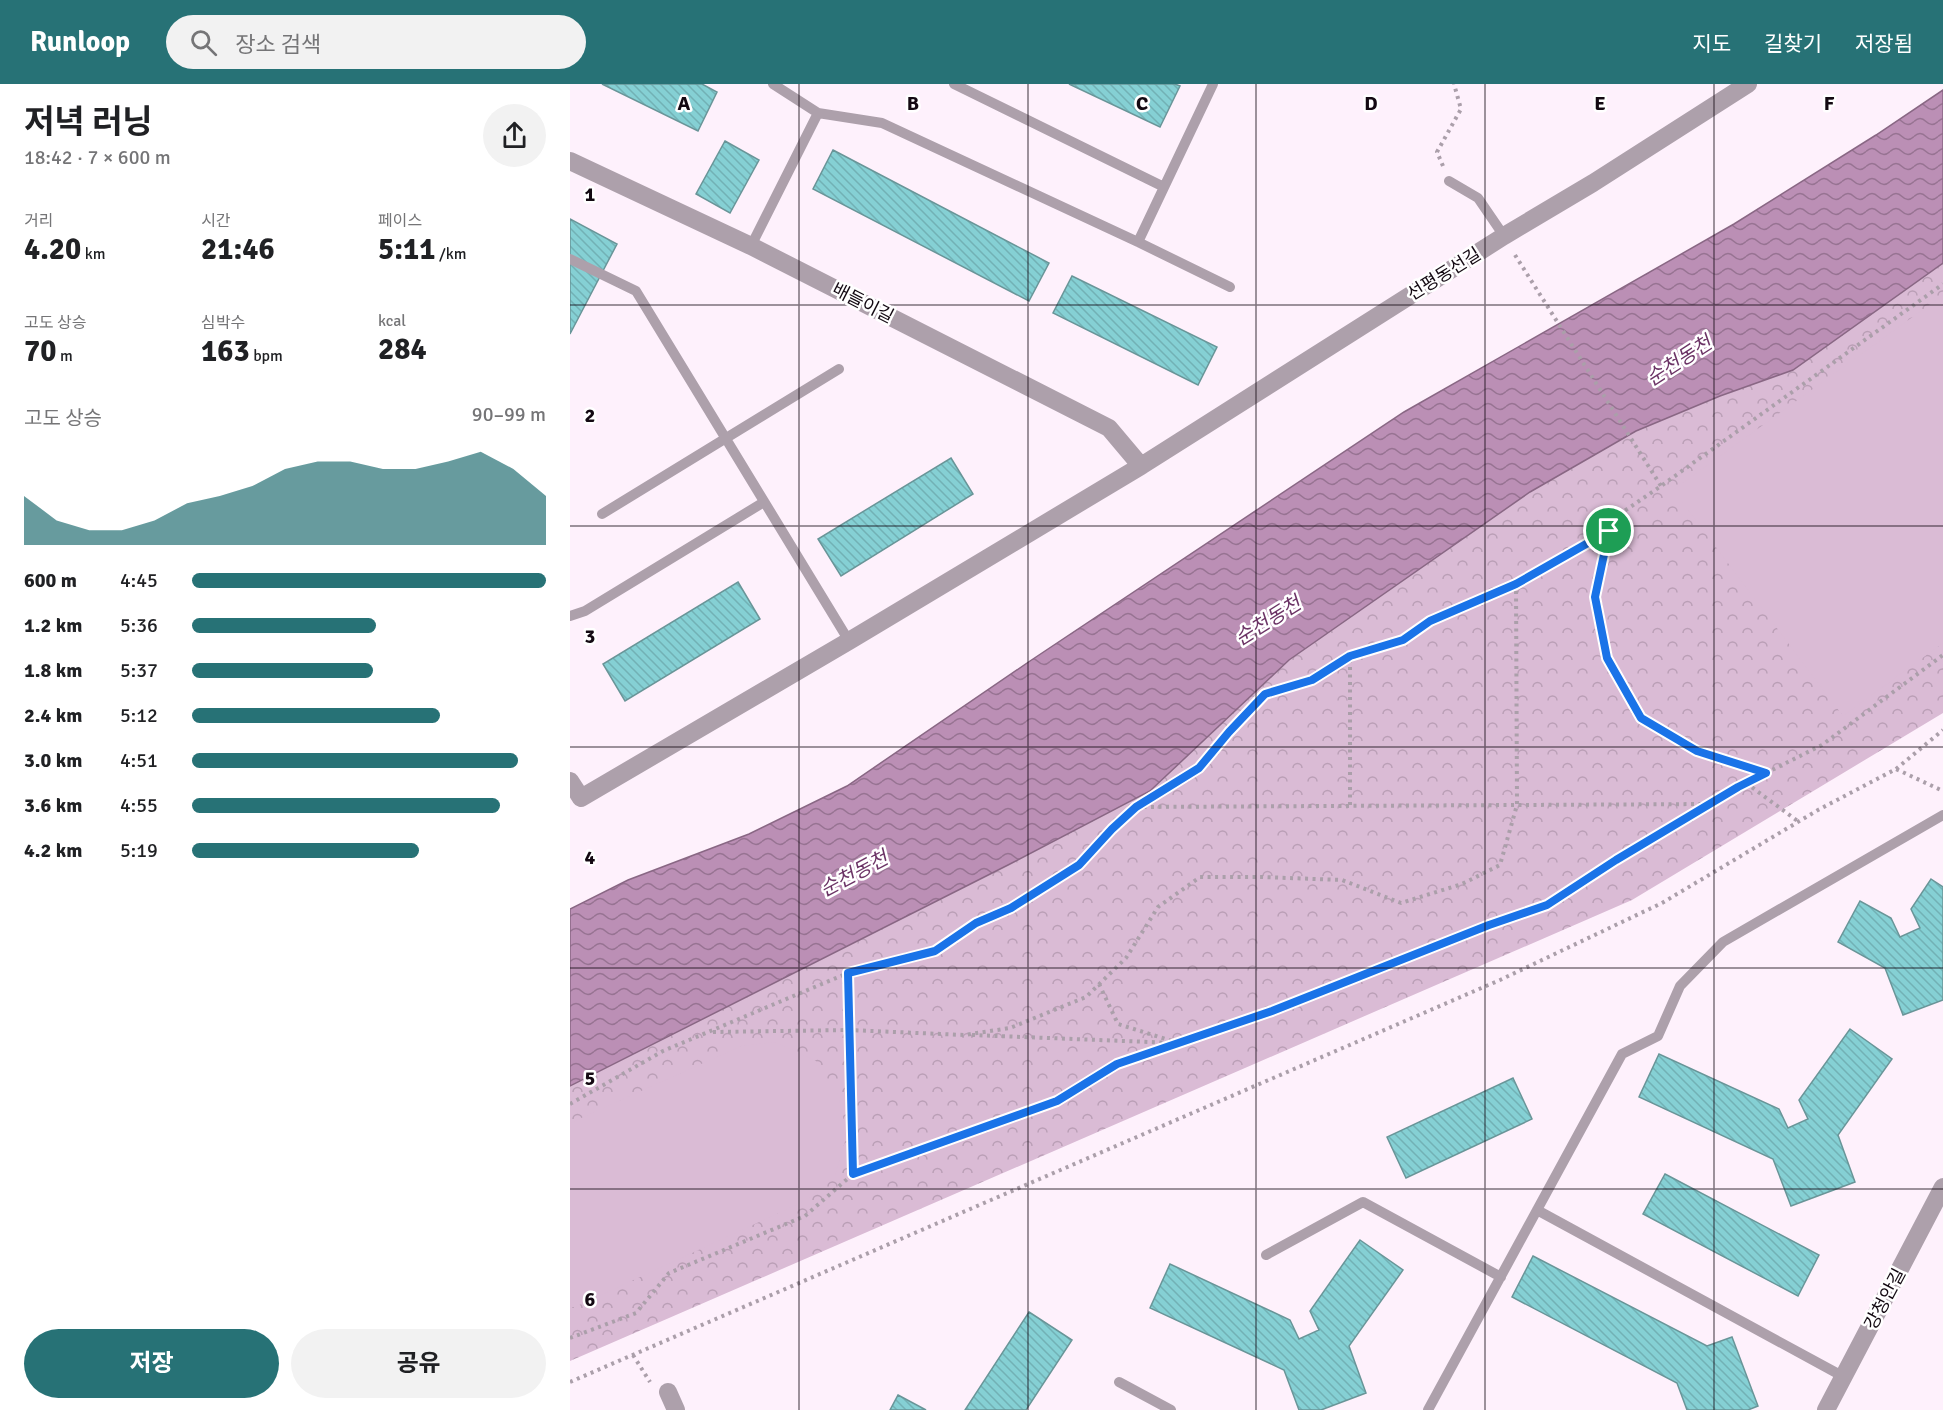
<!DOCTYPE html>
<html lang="ko">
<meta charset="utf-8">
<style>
body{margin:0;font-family:Signika,"Noto Sans KR",sans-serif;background:#f2f2f2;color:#202124;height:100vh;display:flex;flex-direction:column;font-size:22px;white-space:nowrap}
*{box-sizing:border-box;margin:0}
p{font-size:20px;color:#757577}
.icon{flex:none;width:33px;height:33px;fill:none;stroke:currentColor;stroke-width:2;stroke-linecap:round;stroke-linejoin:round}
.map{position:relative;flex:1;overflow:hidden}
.drawer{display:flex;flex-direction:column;background:#fff;width:570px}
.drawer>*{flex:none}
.pin{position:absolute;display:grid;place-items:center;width:51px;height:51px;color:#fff;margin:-26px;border:3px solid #fff;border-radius:50%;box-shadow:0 2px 6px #0007}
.round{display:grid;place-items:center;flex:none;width:63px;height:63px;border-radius:32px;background:#f2f2f2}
.head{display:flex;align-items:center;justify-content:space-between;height:102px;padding:0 24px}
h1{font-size:33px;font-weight:700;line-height:45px}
.stats{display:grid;grid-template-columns:repeat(3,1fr);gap:9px;height:102px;padding:6px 24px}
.stats div{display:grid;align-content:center}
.stats b{font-size:30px;font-weight:700}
.stats small{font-size:16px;font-weight:400}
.stats p{font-size:16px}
.chart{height:168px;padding:12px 24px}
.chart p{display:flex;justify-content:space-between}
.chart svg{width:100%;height:108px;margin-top:6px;fill:#277276;opacity:.7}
.primary-button{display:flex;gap:12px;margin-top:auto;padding:12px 24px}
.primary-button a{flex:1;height:69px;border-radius:36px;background:#277276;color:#fff;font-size:24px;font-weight:700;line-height:69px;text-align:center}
.primary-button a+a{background:#f2f2f2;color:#202124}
ul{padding:0 24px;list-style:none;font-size:20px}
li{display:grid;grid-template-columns:96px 72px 1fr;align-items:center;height:45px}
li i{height:15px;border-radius:8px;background:#277276}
header{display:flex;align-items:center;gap:36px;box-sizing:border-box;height:84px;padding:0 30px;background:#277276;color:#fff}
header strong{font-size:28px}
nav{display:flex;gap:33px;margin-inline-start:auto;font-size:21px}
.search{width:420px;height:54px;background:#f2f2f2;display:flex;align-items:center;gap:15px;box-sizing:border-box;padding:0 21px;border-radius:33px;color:#757577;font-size:22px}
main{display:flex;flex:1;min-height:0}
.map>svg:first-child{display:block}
.park{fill:url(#park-crowns)}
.garden{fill:#dabbd5}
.water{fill:url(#water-waves);stroke:#896784;stroke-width:1.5}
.building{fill:url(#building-back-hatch);stroke:#699598;stroke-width:1.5}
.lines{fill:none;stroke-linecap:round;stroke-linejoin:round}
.path{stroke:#ab9faa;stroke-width:4;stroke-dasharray:3 4.5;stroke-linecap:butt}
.service{stroke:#ada0ab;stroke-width:10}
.minor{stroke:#ada0ab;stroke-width:18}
.route-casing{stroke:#fff;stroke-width:12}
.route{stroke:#1a73e8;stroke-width:8}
.grid{fill:none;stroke:#130912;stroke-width:1.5;stroke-opacity:0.55}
.labels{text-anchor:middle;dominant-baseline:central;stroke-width:5;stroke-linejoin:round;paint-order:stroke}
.street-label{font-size:18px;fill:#130912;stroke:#fff}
.water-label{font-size:20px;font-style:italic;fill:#6c3466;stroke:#fff}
.grid-label{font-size:20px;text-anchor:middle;font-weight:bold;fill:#130912;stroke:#fff;stroke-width:5;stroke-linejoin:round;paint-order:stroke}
</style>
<header>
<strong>Runloop</strong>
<div class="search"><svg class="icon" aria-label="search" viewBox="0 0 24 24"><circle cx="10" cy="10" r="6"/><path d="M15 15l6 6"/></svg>장소 검색</div>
<nav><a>지도</a><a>길찾기</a><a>저장됨</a></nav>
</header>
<main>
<section class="drawer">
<div class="head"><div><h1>저녁 러닝</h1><p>18:42 · 7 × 600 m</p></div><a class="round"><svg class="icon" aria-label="share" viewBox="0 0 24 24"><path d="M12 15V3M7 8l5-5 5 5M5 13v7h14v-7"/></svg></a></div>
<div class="stats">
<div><p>거리</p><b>4.20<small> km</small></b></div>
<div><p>시간</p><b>21:46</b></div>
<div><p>페이스</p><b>5:11<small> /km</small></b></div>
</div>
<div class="stats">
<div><p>고도 상승</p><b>70<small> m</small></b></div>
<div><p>심박수</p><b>163<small> bpm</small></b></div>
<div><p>kcal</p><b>284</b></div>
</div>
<div class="chart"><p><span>고도 상승</span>90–99 m</p>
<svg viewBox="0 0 160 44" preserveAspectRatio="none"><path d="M0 44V24L10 34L20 38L30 38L40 34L50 27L60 24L70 20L80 13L90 10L100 10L110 13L120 13L130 10L140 6L150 13L160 24V44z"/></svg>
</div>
<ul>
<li><b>600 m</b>4:45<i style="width:100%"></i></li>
<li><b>1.2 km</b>5:36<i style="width:52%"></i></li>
<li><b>1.8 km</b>5:37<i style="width:51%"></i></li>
<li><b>2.4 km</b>5:12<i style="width:70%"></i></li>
<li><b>3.0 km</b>4:51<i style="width:92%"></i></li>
<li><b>3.6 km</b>4:55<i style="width:87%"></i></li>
<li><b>4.2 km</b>5:19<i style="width:64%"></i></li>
</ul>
<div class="primary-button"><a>저장</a><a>공유</a></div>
</section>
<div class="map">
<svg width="1373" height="1326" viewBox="0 0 1373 1326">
<defs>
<pattern id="park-crowns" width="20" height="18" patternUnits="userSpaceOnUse" patternTransform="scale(1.5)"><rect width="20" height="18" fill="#dabbd5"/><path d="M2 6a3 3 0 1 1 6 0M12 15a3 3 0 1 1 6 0" fill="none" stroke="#ba9fb6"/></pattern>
<pattern id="water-waves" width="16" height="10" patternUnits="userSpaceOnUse" patternTransform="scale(1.5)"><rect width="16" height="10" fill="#bb8fb5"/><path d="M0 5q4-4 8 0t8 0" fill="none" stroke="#977392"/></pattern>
<pattern id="building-back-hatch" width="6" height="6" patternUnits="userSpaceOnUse" patternTransform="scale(1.5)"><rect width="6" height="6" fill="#85d0d4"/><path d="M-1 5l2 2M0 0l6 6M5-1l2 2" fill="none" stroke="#72b1b5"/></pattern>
</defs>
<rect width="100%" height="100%" fill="#fef1fc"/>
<path class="park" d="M1373,179v450l-311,187 -1062,461v-275l438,-221 142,-74 139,-131 248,-173 99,-56 84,-35 73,-26z"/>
<path class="garden" d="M1373,211v348l-100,73 -170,-226z
M205,958l41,19 22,34 9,40 -13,43 -27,22 -232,107h-5v-184l171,-77z"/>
<path class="water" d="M1373,6v173l-150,107 -73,26 -84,35 -106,61 -241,168 -139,131 -142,74 -438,221v-177l58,-29 121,-46 98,-48 183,-125 374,-249 330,-188 142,-89z"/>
<path class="building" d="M32,0h100l15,8 -19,39z
M499,0h106l5,2 -20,41z
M155,57l34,19 -29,53 -34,-19z
M263,66l216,113 -20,38 -216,-112z
M0,135l47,25 -47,90z
M502,192l145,71 -19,38 -145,-72z
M381,374l22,36 -132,82 -23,-37z
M168,498l22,37 -135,82 -22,-37z
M1361,795l12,8v113l-40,15 -18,-47 -47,-26 22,-41 31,17 9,19 20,-9 -9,-19z
M1280,945l42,30 -54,76 17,47 -64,24 -18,-47 -134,-62 20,-43 120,55 9,19 20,-9 -9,-19z
M943,994l19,41 -126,59 -19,-41z
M1095,1090l154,81 -21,41 -155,-82z
M790,1156l43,30 -54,76 17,47 -45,17h-22l-15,-40 -134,-62 20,-44 120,56 9,19 20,-9 -9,-19z
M963,1172l174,90 25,-9 26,69 -10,4h-61l-10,-27 -165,-86z
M459,1228l43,28 -46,70h-61z
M328,1311l28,15h-36z"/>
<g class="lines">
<path class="path" d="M873,82l-6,-14 24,-43 -7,-25
M945,171l146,231
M1039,448l-14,65 12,62 34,59 56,33 68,22
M1326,685l47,-39
M1176,699l53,39
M780,721v-148
M566,723l572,-3
M278,889l5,201
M529,900l19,40 54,17
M143,948l136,-2 115,5 46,-7 76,-31 40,-39 32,-51 42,-30h62l80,3 59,23 61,-19 38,-19 17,-60 -1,-221
M402,951l203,8
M0,1020l93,-53 185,-78 87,-22 41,-28 35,-15 68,-43 33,-36 23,-22 64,-39 30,-36 36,-37 47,-15 38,-24 53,-16 27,-19 86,-37 93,-53 8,-15 44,-30 282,-202
M0,1254l66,-25 33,-40 136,-57 48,-42 204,-73 60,-37 155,-53 217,-86 58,-20 69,-45 122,-73 84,-42 121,-90
M63,1271l17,27
M0,1298l930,-402 162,-77 156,-93 78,-41 47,22"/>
<path class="service" d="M203,0l45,29 64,10 256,119 92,45
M384,0l210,103
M879,97l29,17 26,38
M568,158l75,-158
M181,162l67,-133
M0,175l66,32 213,350
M32,430l237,-145
M0,532l15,-5 179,-109
M967,1126l307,167
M696,1171l97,-53 138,75
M549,1298l52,28
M858,1326l194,-356 36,-18 22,-50 43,-44 220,-127"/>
<path class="minor" d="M0,77l181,85 358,182 32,38
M0,697l11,17 268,-157 292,-175 363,-230 89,-53 155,-99
M98,1308l8,18
M1256,1326l117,-223"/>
</g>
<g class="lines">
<g class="route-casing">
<path id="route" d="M1039,447l-14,66 12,61 34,60 56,33 69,22 -28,14 -122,73 -69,45 -58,20 -217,86 -155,53 -60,37 -204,73 -5,-201 87,-22 41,-28 35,-15 68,-43 33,-36 24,-22 63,-39 30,-36 36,-38 47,-14 38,-24 53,-16 27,-19 86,-37z"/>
</g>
<use href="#route" class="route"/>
</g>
<path class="grid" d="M229,0v1326M458,0v1326M686,0v1326M915,0v1326M1144,0v1326M0,221h1373M0,442h1373M0,663h1373M0,884h1373M0,1105h1373"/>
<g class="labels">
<g class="street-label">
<text transform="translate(874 190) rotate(-32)">선평동선길</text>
<text transform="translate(293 219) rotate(27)">배들이길</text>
<text transform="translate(1315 1215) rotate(-62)">강청안길</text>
</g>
<g class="water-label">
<text transform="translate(1109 277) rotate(-33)">순천동천</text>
<text transform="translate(698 537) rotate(-32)">순천동천</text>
<text transform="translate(284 790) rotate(-28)">순천동천</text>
</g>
</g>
<g class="grid-label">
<text x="114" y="26">A</text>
<text x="343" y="26">B</text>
<text x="572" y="26">C</text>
<text x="801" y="26">D</text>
<text x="1030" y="26">E</text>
<text x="1259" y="26">F</text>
<text x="20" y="117">1</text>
<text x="20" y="338">2</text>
<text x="20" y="559">3</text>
<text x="20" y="780">4</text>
<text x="20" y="1001">5</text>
<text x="20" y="1222">6</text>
</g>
</svg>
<div class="pin" style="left:1039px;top:447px;background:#1e9e55"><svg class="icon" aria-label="arrive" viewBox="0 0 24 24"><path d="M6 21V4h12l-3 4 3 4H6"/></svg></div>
</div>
</main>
